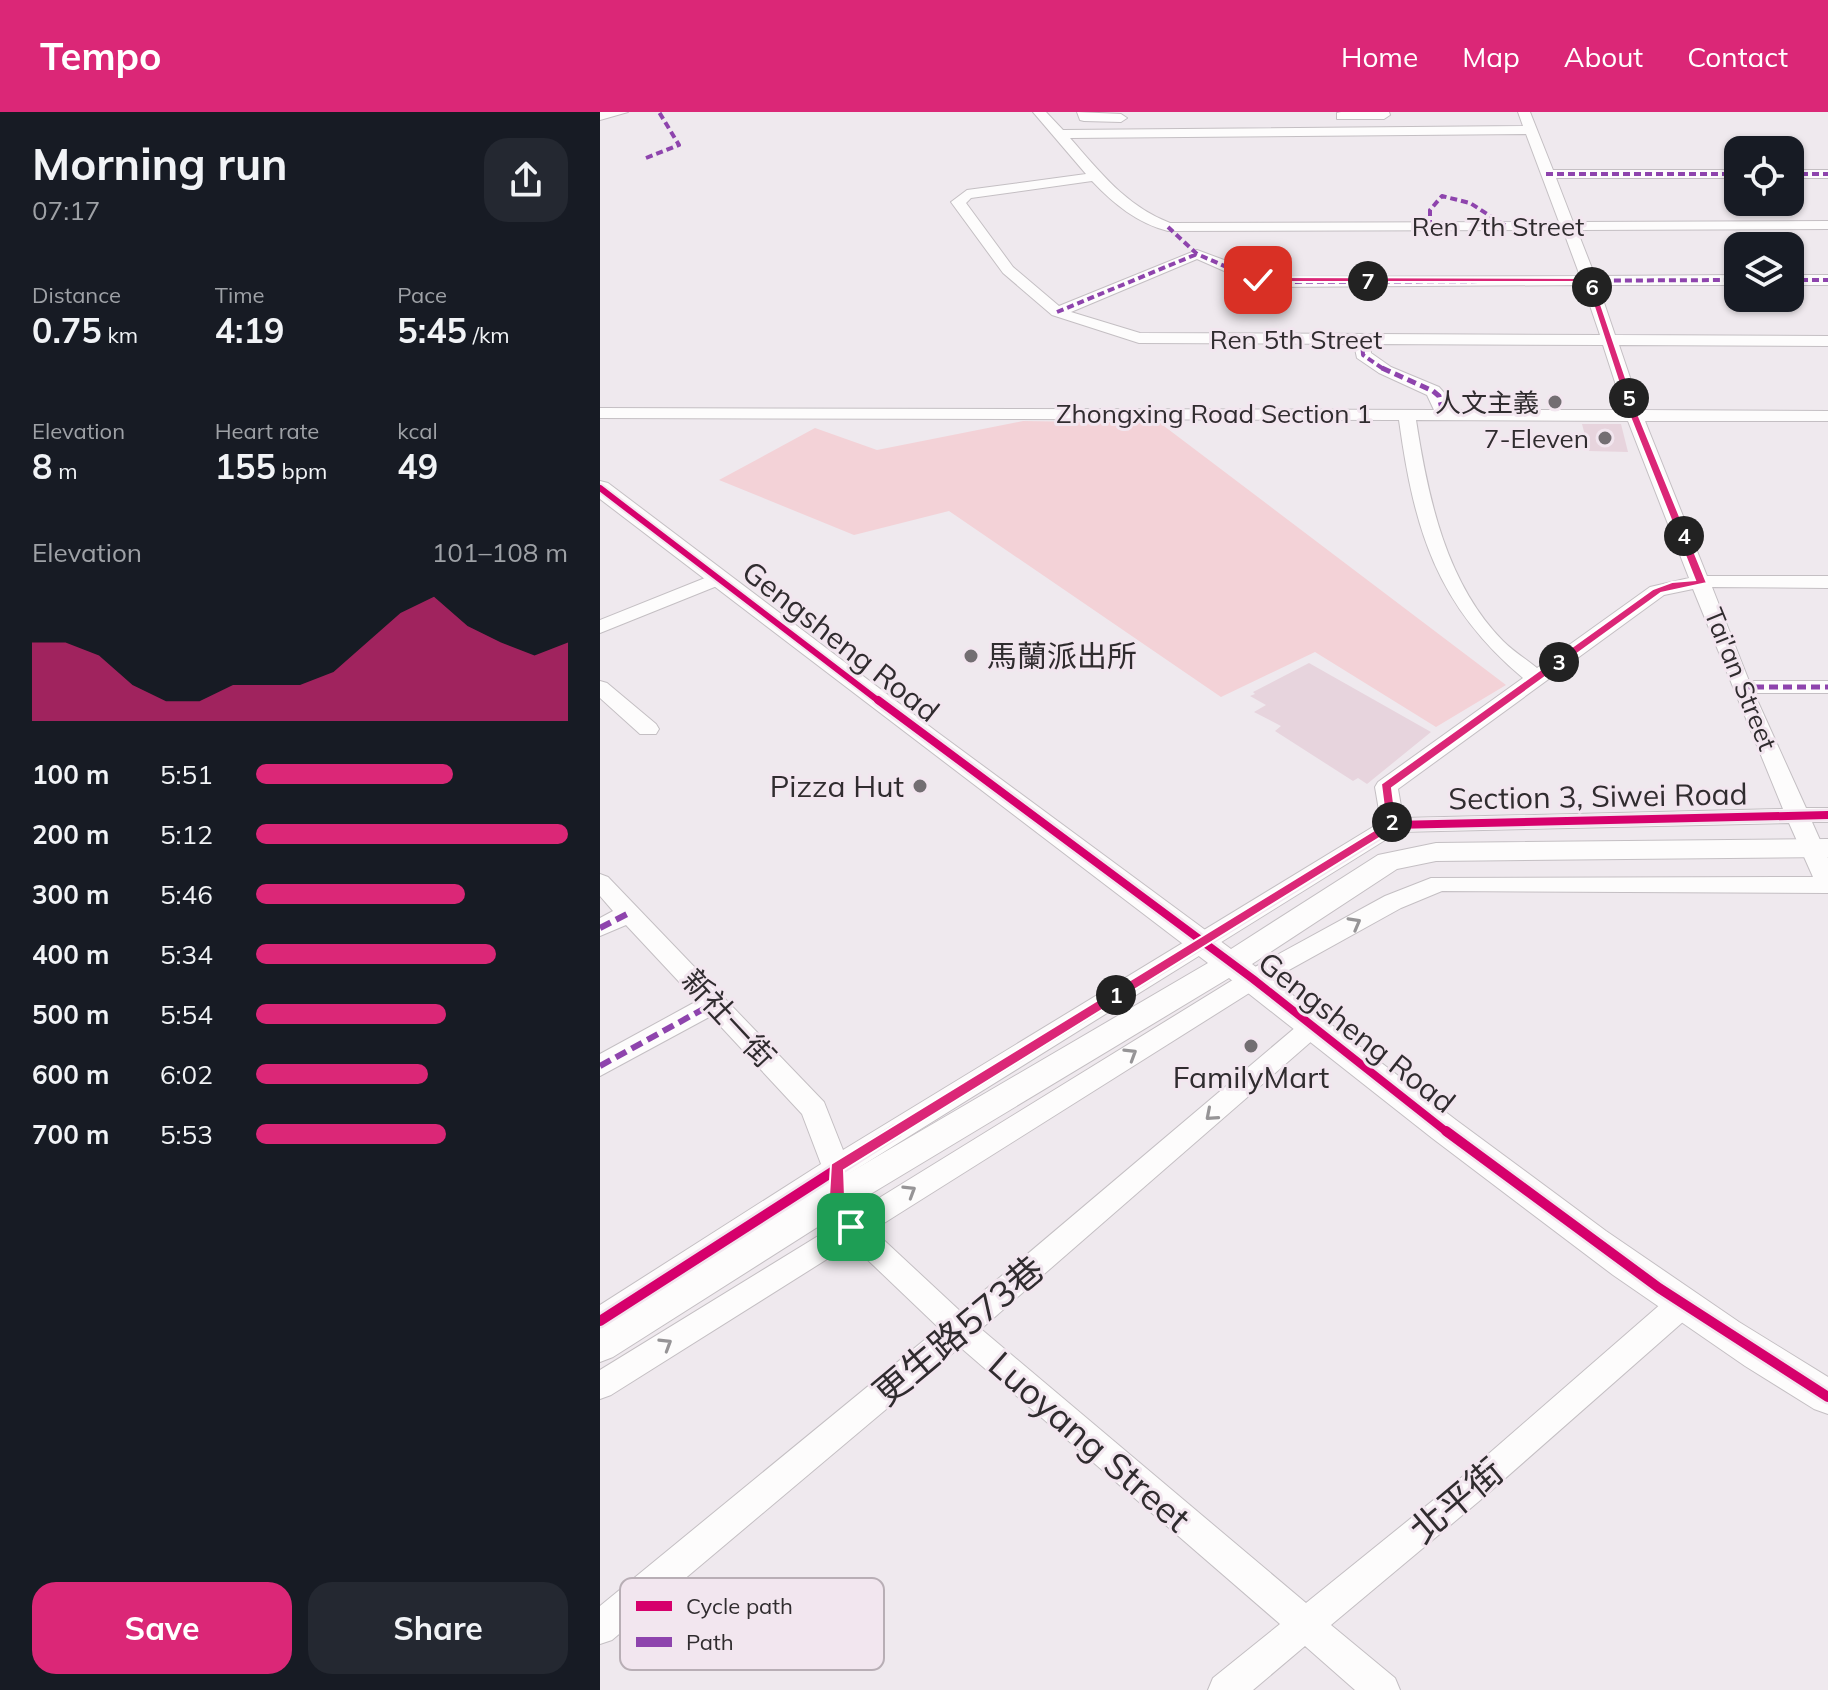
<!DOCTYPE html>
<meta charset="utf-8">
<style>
body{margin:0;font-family:Mulish,"Noto Sans TC",sans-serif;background:#242831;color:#f1f3f6;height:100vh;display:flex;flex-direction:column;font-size:30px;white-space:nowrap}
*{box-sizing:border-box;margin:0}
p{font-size:26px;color:#9ea1a6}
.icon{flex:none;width:44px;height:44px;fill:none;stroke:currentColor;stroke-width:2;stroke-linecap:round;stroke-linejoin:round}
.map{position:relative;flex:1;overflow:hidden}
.details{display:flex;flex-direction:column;background:#171b24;width:600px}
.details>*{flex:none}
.controls{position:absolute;left:1124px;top:24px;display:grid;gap:16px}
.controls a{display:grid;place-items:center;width:80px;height:80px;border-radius:16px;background:#171b24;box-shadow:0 2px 6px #0004;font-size:40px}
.pin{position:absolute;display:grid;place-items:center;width:68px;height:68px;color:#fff;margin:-34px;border-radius:16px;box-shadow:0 4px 12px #0006}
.km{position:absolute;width:40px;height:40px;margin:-20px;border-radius:50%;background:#222;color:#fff;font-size:22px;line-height:40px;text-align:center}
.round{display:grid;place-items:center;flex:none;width:84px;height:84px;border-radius:24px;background:#242831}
.overview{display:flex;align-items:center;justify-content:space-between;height:136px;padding:0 32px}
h1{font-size:44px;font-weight:700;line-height:60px}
.stats{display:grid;grid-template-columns:repeat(3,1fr);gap:12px;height:136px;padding:8px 32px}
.stats div{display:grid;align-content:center}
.stats b{font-size:34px;font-weight:700}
.stats small{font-size:22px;font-weight:400}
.stats p{font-size:22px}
.chart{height:224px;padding:16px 32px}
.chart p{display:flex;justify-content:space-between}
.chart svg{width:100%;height:144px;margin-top:8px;fill:#db2777;opacity:.7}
.action{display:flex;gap:16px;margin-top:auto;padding:16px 32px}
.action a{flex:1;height:92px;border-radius:24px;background:#db2777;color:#fff;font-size:32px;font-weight:700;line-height:92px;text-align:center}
.action a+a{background:#242831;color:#f1f3f6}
ul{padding:0 32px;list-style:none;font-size:26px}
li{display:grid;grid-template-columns:128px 96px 1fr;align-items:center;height:60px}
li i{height:20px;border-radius:10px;background:#db2777}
header{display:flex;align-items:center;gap:48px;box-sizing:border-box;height:112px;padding:0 40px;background:#db2777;color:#fff}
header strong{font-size:38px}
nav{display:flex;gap:44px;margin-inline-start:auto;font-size:28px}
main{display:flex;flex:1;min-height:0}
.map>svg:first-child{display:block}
.green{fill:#f3d2d7}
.building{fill:#e7d4dd}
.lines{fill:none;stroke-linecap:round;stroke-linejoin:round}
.minor-casing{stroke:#c4bfc3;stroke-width:2}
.tertiary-casing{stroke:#c4bfc3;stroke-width:2}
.minor{fill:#fdfcfc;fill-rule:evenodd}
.tertiary{fill:#fdfcfc;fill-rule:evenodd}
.quiet-far2{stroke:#8e44ad;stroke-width:4;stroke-dasharray:7 4;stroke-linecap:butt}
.quiet-far1{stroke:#8e44ad;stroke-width:5;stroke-dasharray:9 5;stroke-linecap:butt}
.quiet{stroke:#8e44ad;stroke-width:6;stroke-dasharray:12 6;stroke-linecap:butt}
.cycleway-far2-casing{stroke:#f2e6ef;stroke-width:10}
.cycleway-far1-casing{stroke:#f2e6ef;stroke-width:13}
.cycleway-casing{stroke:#f2e6ef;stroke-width:15}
.cycleway-far2{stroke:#d6006c;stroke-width:6}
.cycleway-far1{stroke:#d6006c;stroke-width:8}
.cycleway{stroke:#d6006c;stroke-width:10}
.oneway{stroke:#969496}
.route{fill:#db2777;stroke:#fff;stroke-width:2}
.poi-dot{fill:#736e72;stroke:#f2e6ef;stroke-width:3}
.labels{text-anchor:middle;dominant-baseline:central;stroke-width:6;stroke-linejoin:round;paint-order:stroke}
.far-street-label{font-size:26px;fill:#302c2f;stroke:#f2e6ef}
.far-poi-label{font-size:26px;fill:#302c2f;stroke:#f2e6ef;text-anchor:end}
.street-label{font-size:30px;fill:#302c2f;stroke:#f2e6ef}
.poi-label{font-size:30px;fill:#302c2f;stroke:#f2e6ef;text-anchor:start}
.near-street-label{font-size:36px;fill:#302c2f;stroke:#f2e6ef}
.key{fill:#f2e6ef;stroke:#b8aeb5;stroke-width:2}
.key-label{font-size:22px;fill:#302c2f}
</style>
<header>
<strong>Tempo</strong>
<nav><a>Home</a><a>Map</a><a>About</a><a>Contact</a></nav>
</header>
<main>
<section class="details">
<div class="overview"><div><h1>Morning run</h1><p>07:17</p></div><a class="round"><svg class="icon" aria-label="share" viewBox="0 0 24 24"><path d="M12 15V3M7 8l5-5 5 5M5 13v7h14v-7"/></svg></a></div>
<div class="stats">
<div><p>Distance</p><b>0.75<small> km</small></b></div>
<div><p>Time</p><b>4:19</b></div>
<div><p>Pace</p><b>5:45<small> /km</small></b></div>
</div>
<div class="stats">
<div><p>Elevation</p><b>8<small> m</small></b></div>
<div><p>Heart rate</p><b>155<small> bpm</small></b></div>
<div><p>kcal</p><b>49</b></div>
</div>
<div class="chart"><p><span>Elevation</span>101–108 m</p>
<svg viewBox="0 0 160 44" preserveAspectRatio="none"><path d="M0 44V20L10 20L20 24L30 33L40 38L50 38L60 33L70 33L80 33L90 29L100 20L110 11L120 6L130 15L140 20L150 24L160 20V44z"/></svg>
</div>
<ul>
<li><b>100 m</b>5:51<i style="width:63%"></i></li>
<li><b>200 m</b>5:12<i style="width:100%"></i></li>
<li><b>300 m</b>5:46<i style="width:67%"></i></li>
<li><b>400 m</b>5:34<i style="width:77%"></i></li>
<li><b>500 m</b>5:54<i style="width:61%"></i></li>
<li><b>600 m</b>6:02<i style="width:55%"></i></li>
<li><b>700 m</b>5:53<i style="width:61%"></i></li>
</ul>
<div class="action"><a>Save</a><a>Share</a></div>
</section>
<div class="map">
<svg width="1228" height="1578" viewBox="0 0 1228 1578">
<rect width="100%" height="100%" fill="#efe9ee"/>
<path class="green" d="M423,309l137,2 346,262 -70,42 -121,-75 -94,45 -272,-186 -95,24 -135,-55 96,-52 62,22z"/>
<path class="building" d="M982,312h39l7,28 -39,-1z
M709,551l122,69 -64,52 -9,-6 -5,3 -78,-50 6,-5 -27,-14 12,-7 -16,-9 5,-2 -2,-2z"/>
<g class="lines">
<g class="minor-casing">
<path id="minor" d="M0,0h28l-28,8z
M433,0h13l17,18 460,-4 -5,-14h12l23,58h185v8h-182l17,44 255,-1v8l-251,1 18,46 143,-1v10h-140l17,50 213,1v10l-209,-1 22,65 187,1v10h-183l62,155h121v12l-116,-1 37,94h79v12h-74l52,115h22v14h-16l16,36v35l-386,-2 -41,17 -139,77 -389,245 87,81 343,-290 9,-3 9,3 4,6 -4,6 -340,296 325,274 156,-126 208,-181 11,-3 11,3 4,9 -4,9 -208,183 -153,128 64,53 5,12h-45l-50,-44 -52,44h-45l5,-12 67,-54 -320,-277 -348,293 -12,4v-38l339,-278 -88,-84 -240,151 -11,4v-29l236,-145 -4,-10 4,-8 10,-3 12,7 386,-238 141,-77 46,-18 382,-1 -24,-54 -391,9 -548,341 -3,15 -10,3 -10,-3 -216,142 -11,3v-28l221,-141 -19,-50 -91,-98 -111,60v-22l97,-53 -71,-76 -26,11v-18l13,-7 -13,-15v-22l8,3 216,225 19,48 538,-328 -6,-35 3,-5 145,-104c-87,-73 -109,-149 -124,-258l-799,-2v-10l834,2 -7,-15 -48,-22 -22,-15 -3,-14 -215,-1 -87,-28 -49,-42 -52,-71 16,-12 119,-16zM926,22l33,88 -389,1c-44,-17 -70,-51 -100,-85zM492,69c22,23 45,42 76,50l395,-1 17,46 -310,1 -73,-27 -138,56 -46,-39 -47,-64 5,-5zM597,147l50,22 23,6 313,-2 17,50 -460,-2 -69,-21zM770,232l233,1 21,65h-173l-4,-14 -8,-9 -48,-20 -20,-14zM816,308l212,1 61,157 -39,9 -113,81c-11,-9 -24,-17 -34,-27 -57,-58 -75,-143 -87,-221zM1093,477l90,220 -380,9 -5,-29 266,-194z
M477,0l44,2 6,4 -6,4 -37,-1 -4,-1z
M741,0h48l1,3 -6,4h-47v-6z
M1190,58h38v8h-38z
M1190,163h38v10h-38z
M120,460l10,6 -3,4 -127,51v-13z
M0,569l7,2 49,41 3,5 -3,5h-16l-40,-36z"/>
</g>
<g class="tertiary-casing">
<path id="tertiary" d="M0,369l8,2 329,249 294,217 147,-94 58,-12 392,-4v18l-392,4 -39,8 -145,95 204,156 150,111 133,91 89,55v37l-14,-5 -69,-43 -132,-91 -181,-137 -203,-160 -380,229 -236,150 -13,5v-36l225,-139 383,-224 -608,-464z"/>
</g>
<use href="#minor" class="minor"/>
<use href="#tertiary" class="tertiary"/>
<path class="quiet-far2" d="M46,46l33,-13 -20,-33
M946,62h192
M1190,62h38
M568,115l29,27 55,24 18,4 468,-2
M830,115v-17l12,-14 28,7 36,23
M1190,168h38
M457,200l140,-58
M762,227l1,16 22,15"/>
<path class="quiet-far1" d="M782,256l51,23 6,5 4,17
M1141,575h87"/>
<path class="quiet" d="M0,816l29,-15
M0,954l116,-64"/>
<g class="cycleway-far2-casing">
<path id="cycleway-far2" d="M0,376l280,214"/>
</g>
<g class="cycleway-far1-casing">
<path id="cycleway-far1" d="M278,588l375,279 195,154
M293,1021l500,-308 435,-10"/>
</g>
<g class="cycleway-casing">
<path id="cycleway" d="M846,1019l213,157 169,109
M0,1209l296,-190"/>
</g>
<use href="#cycleway-far2" class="cycleway-far2"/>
<use href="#cycleway-far1" class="cycleway-far1"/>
<use href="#cycleway" class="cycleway"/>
</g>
<defs><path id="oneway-chevron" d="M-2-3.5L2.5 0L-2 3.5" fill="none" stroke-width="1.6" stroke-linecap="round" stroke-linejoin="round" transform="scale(2)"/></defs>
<g class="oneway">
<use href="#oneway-chevron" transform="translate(755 811) rotate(-29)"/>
<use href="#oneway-chevron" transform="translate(531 942) rotate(-32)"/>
<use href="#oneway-chevron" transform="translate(611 1003) rotate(139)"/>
<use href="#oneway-chevron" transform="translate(310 1079) rotate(-32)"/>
<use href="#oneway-chevron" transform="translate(66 1232) rotate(-32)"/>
</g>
<path class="route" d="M658,165l334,1 46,136 69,169 -46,10 -269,195 5,39 -553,343 1,27 14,30 -8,6 -5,-2 -17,-34 2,-33 555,-341 -5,-39 272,-195 19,-7 23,-2 -66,-166 -43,-132h-331z"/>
<g class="poi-dot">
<circle cx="955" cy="290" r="8"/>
<circle cx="1005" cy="326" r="8"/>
<circle cx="371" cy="544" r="8"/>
<circle cx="320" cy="674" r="8"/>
<circle cx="651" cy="934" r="8"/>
</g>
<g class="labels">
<g class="far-street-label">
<text x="898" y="114">Ren 7th Street</text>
<text x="696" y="227">Ren 5th Street</text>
<text x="614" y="301">Zhongxing Road Section 1</text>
<text transform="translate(1141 567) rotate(68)">Tai'an Street</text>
</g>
<g class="far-poi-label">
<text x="939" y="290">人文主義</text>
<text x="989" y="326">7-Eleven</text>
</g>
<g class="street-label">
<text transform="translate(241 529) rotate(38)">Gengsheng Road</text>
<text transform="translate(998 684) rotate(-1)">Section 3, Siwei Road</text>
<text transform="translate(129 906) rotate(47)">新社一街</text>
<text transform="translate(757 920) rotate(38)">Gengsheng Road</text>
</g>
<g class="poi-label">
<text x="387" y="544">馬蘭派出所</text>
<text x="304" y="674" text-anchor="end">Pizza Hut</text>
<text x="651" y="965" text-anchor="middle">FamilyMart</text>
</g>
<g class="near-street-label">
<text transform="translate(358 1218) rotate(-40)">更生路573巷</text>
<text transform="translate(490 1329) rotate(41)">Luoyang Street</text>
<text transform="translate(856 1388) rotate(-40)">北平街</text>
</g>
</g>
<rect x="20" y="1466" width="264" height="92" rx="12" class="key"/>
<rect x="36" y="1489" width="36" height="10" fill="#d6006c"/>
<rect x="36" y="1525" width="36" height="10" fill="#8e44ad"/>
<g class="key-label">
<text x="86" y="1502">Cycle path</text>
<text x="86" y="1538">Path</text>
</g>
</svg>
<div class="controls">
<a><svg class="icon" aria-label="locate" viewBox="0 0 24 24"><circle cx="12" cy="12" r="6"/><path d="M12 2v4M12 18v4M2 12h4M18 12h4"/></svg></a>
<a><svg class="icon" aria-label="layers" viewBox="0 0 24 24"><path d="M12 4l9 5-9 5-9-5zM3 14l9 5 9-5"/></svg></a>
</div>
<div class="pin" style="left:251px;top:1115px;background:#1e9e55"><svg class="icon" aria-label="arrive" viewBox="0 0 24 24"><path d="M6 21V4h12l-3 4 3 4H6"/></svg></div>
<div class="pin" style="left:658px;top:168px;background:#d93025"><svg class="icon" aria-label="check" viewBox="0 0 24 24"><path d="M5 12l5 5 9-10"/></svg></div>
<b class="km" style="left:516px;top:883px">1</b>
<b class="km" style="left:792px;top:710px">2</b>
<b class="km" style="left:959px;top:550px">3</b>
<b class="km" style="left:1084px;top:424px">4</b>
<b class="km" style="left:1029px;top:286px">5</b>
<b class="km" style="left:992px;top:175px">6</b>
<b class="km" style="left:768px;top:169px">7</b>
</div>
</main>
